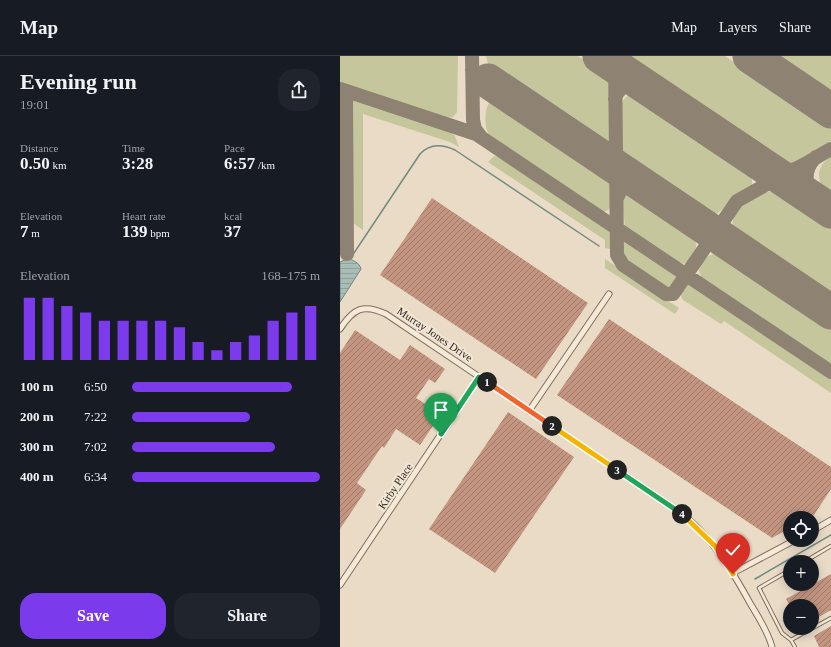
<!DOCTYPE html>
<meta charset="utf-8">
<style>
body{margin:0;font-family:Georgia,serif;background:#20242c;color:#f1f3f6;height:100vh;display:flex;flex-direction:column;font-size:15px;white-space:nowrap}
*{box-sizing:border-box;margin:0}
p{font-size:13px;color:#9ea1a6}
.icon{flex:none;width:22px;height:22px;fill:none;stroke:currentColor;stroke-width:2;stroke-linecap:round;stroke-linejoin:round}
.map{position:relative;flex:1;overflow:hidden}
.details{display:flex;flex-direction:column;background:#171b24;width:340px}
.details>*{flex:none}
.controls{position:absolute;left:443px;top:455px;display:grid;gap:8px}
.controls a{display:grid;place-items:center;width:36px;height:36px;border-radius:50%;background:#171b24;box-shadow:0 2px 10px #0003;font-size:20px}
.pin{position:absolute;display:grid;place-items:center;width:34px;height:34px;color:#fff;margin:-41px -17px;border-radius:50% 50% 50% 0;rotate:-45deg;box-shadow:0 0 4px #0007}
.pin .icon{rotate:45deg}
.km{position:absolute;width:20px;height:20px;margin:-10px;border-radius:50%;background:#222;color:#fff;font-size:11px;line-height:20px;text-align:center}
.round{display:grid;place-items:center;flex:none;width:42px;height:42px;border-radius:16px;background:#20242c}
.headline{display:flex;align-items:center;justify-content:space-between;height:68px;padding:0 20px}
h1{font-size:22px;font-weight:600;line-height:30px}
.figures{display:grid;grid-template-columns:repeat(3,1fr);gap:6px;height:68px;padding:4px 20px}
.figures div{display:grid;align-content:center}
.figures b{font-size:17px;font-weight:600}
.figures small{font-size:11px;font-weight:400}
.figures p{font-size:11px}
.chart{height:112px;padding:8px 20px}
.chart p{display:flex;justify-content:space-between}
.chart svg{width:100%;height:72px;margin-top:4px;stroke:#7c3aed;stroke-width:6}
.primary-button{display:flex;gap:8px;margin-top:auto;padding:8px 20px}
.primary-button a{flex:1;height:46px;border-radius:16px;background:#7c3aed;color:#fff;font-size:16px;font-weight:600;line-height:46px;text-align:center}
.primary-button a+a{background:#20242c;color:#f1f3f6}
ul{padding:0 20px;list-style:none;font-size:13px}
li{display:grid;grid-template-columns:64px 48px 1fr;align-items:center;height:30px}
li i{height:10px;border-radius:5px;background:#7c3aed}
header{display:flex;align-items:center;gap:24px;box-sizing:border-box;height:56px;padding:0 20px;background:#171b24;border-bottom:1px solid #363941}
header strong{font-size:19px}
nav{display:flex;gap:22px;margin-inline-start:auto;font-size:14px}
main{display:flex;flex:1;min-height:0}
.map>svg:first-child{display:block}
.grass{fill:#c5c69b}
.water{fill:url(#water-rules);stroke:#6f8a81}
.lines{fill:none;stroke-linecap:round;stroke-linejoin:round}
.stream{stroke:#6f8a81;stroke-width:1.5}
.taxiway{stroke:#8e8273;stroke-width:14}
.runway{stroke:#8e8273;stroke-width:35}
.building{fill:url(#building-hatch)}
.lane-casing{stroke:#836e5e;stroke-width:4.5}
.street-casing{stroke:#836e5e;stroke-width:7}
.lane{stroke:#f5ead8;stroke-width:2.5}
.street{stroke:#f5ead8;stroke-width:5}
.split-1-casing{stroke:#fff;stroke-width:8}
.split-2-casing{stroke:#fff;stroke-width:8}
.split-3-casing{stroke:#fff;stroke-width:8}
.split-4-casing{stroke:#fff;stroke-width:8}
.split-5-casing{stroke:#fff;stroke-width:8}
.split-1{stroke:#22a559;stroke-width:5}
.split-2{stroke:#f0652b;stroke-width:5}
.split-3{stroke:#f5b400;stroke-width:5}
.split-4{stroke:#22a559;stroke-width:5}
.split-5{stroke:#f5b400;stroke-width:5}
.labels{text-anchor:middle;dominant-baseline:central;stroke-width:4;stroke-linejoin:round;paint-order:stroke}
.street-label{font-size:11px;fill:#342820;stroke:#f2e6d5}
</style>
<header>
<strong>Map</strong>
<nav><a>Map</a><a>Layers</a><a>Share</a></nav>
</header>
<main>
<section class="details">
<div class="headline"><div><h1>Evening run</h1><p>19:01</p></div><a class="round"><svg class="icon" aria-label="share" viewBox="0 0 24 24"><path d="M12 15V3M7 8l5-5 5 5M5 13v7h14v-7"/></svg></a></div>
<div class="figures">
<div><p>Distance</p><b>0.50<small> km</small></b></div>
<div><p>Time</p><b>3:28</b></div>
<div><p>Pace</p><b>6:57<small> /km</small></b></div>
</div>
<div class="figures">
<div><p>Elevation</p><b>7<small> m</small></b></div>
<div><p>Heart rate</p><b>139<small> bpm</small></b></div>
<div><p>kcal</p><b>37</b></div>
</div>
<div class="chart"><p><span>Elevation</span>168–175 m</p>
<svg viewBox="0 0 160 44" preserveAspectRatio="none"><path d="M5 44V6M15 44V6M25 44V11M35 44V15M45 44V20M55 44V20M65 44V20M75 44V20M85 44V24M95 44V33M105 44V38M115 44V33M125 44V29M135 44V20M145 44V15M155 44V11"/></svg>
</div>
<ul>
<li><b>100 m</b>6:50<i style="width:85%"></i></li>
<li><b>200 m</b>7:22<i style="width:63%"></i></li>
<li><b>300 m</b>7:02<i style="width:76%"></i></li>
<li><b>400 m</b>6:34<i style="width:100%"></i></li>
</ul>
<div class="primary-button"><a>Save</a><a>Share</a></div>
</section>
<div class="map">
<svg width="491" height="591" viewBox="0 0 491 591">
<defs>
<pattern id="water-rules" width="6" height="5" patternUnits="userSpaceOnUse"><rect width="6" height="5" fill="#a7bdb5"/><path d="M0 2.5h6" fill="none" stroke="#90a29b"/></pattern>
<pattern id="building-hatch" width="6" height="6" patternUnits="userSpaceOnUse"><rect width="6" height="6" fill="#c39580"/><path d="M-1 1l2-2M0 6l6-6M5 7l2-2" fill="none" stroke="#9f7a68"/></pattern>
</defs>
<rect width="100%" height="100%" fill="#e9dbc6"/>
<path class="grass" d="M0,0h118l-1,56 -4,5 -6,1 -107,-35z
M146,0h92l23,15 5,6 5,11 -2,53 -5,3h-7l-97,-66 -11,-10z
M285,0h100l106,72v13c-15,10 -33,28 -52,21l-150,-101z
M436,0h55v37z
M291,39l7,2 110,73 4,9v6c-5,5 -11,6 -16,10 -14,11 -15,26 -37,17l-71,-48 -6,-12 -1,-49 5,-6z
M0,41l1,18 1,1 1,109 -3,7z
M12,44l95,29 8,7 4,11 -9,-5 -87,-28v116l-13,-9 -1,-104 2,-1z
M156,44l109,72 6,11v24c-3,4 -7,6 -11,3l-110,-74c-6,-7 -6,-25 -1,-33z
M154,100l7,2 111,74v16l-2,1 -5,-1v-8l-117,-78z
M491,101v39c-15,-10 -17,-30 0,-39z
M291,135l4,1 56,39c9,10 6,37 -12,32l-54,-37 -3,-28 5,-6z
M436,135l55,35v75l-91,-62c-23,-24 14,-48 36,-48z
M282,182l57,39 -5,11 -4,2 -4,-1 -42,-29 -2,-6z
M381,197l10,3 100,67v43l-129,-87 -3,-8c1,-12 11,-18 22,-18z
M265,203l74,49 -4,6 -70,-46z
M348,227l143,96v14l-107,-72 -3,3 -38,-24 -3,-6z"/>
<path class="water" d="M7,203c5,0 13,4 14,10l-21,33v-40z"/>
<g class="lines">
<path class="stream" d="M10,203l70,-105c10,-11 22,-10 35,-4l144,96
M415,523l76,-44"/>
<path class="taxiway" d="M132,0l1,64 2,9 6,8
M275,0l2,199 6,10 43,29h7l64,-93 30,-17 9,-3 10,2 44,28
M413,0l31,23
M132,14l16,11
M0,33l136,45 355,238
M1,34l4,4 1,5 1,155
M275,43c3,-11 11,-16 22,-15l47,28
M480,47l11,7
M389,87c13,9 41,32 57,29 15,-3 31,-16 45,-23
M476,101c-13,12 -12,31 0,43
M277,142l5,-11c14,-10 27,3 39,11
M341,156c12,8 32,17 25,34
M366,190c13,-13 28,2 41,10"/>
<path class="runway" d="M260,0l231,155
M410,0l81,55
M148,25l343,231"/>
</g>
<path class="building" d="M92,142l156,105 -52,76 -156,-104z
M269,263l222,148v22l-17,26 -6,3h-18v10l-18,10 -215,-143z
M15,274l45,30 10,-15 35,24 -10,14 -6,-4 -13,19 25,16 -21,31 -24,-16 -12,19 -2,-2 -25,37 9,7 -26,39v-176z
M168,356l66,45 -79,116 -66,-44z
M491,518v36l-19,11v-15h-22l-4,-7z
M491,570v21h-12l-5,-11z"/>
<g class="lines">
<g class="lane-casing">
<path id="lane" d="M464,506l27,-16
M450,514l-31,18 23,45 9,7 4,7
M451,584l40,-22"/>
</g>
<g class="street-casing">
<path id="street" d="M0,273c13,-20 23,-26 46,-15l298,201c31,27 46,52 66,88 8,14 18,28 22,44
M189,355l80,-117
M472,475l19,-11
M393,517l62,-33
M0,529l139,-208"/>
</g>
<use href="#lane" class="lane"/>
<use href="#street" class="street"/>
</g>
<g class="lines">
<g class="split-1-casing">
<path id="split-1" d="M101,378l38,-57 8,5"/>
</g>
<g class="split-2-casing">
<path id="split-2" d="M147,326l65,44"/>
</g>
<g class="split-3-casing">
<path id="split-3" d="M212,370l65,44"/>
</g>
<g class="split-4-casing">
<path id="split-4" d="M277,414l65,44"/>
</g>
<g class="split-5-casing">
<path id="split-5" d="M342,458l33,32 18,28"/>
</g>
<use href="#split-1" class="split-1"/>
<use href="#split-2" class="split-2"/>
<use href="#split-3" class="split-3"/>
<use href="#split-4" class="split-4"/>
<use href="#split-5" class="split-5"/>
</g>
<g class="labels">
<g class="street-label">
<text transform="translate(95 278) rotate(34)">Murray Jones Drive</text>
<text transform="translate(55 430) rotate(-56)">Kirby Place</text>
</g>
</g>
</svg>
<div class="controls">
<a><svg class="icon" aria-label="locate" viewBox="0 0 24 24"><circle cx="12" cy="12" r="6"/><path d="M12 2v4M12 18v4M2 12h4M18 12h4"/></svg></a>
<a>+</a>
<a>−</a>
</div>
<div class="pin" style="left:101px;top:378px;background:#1e9e55"><svg class="icon" aria-label="arrive" viewBox="0 0 24 24"><path d="M6 21V4h12l-3 4 3 4H6"/></svg></div>
<div class="pin" style="left:393px;top:518px;background:#d93025"><svg class="icon" aria-label="check" viewBox="0 0 24 24"><path d="M5 12l5 5 9-10"/></svg></div>
<b class="km" style="left:147px;top:326px">1</b>
<b class="km" style="left:212px;top:370px">2</b>
<b class="km" style="left:277px;top:414px">3</b>
<b class="km" style="left:342px;top:458px">4</b>
</div>
</main>
